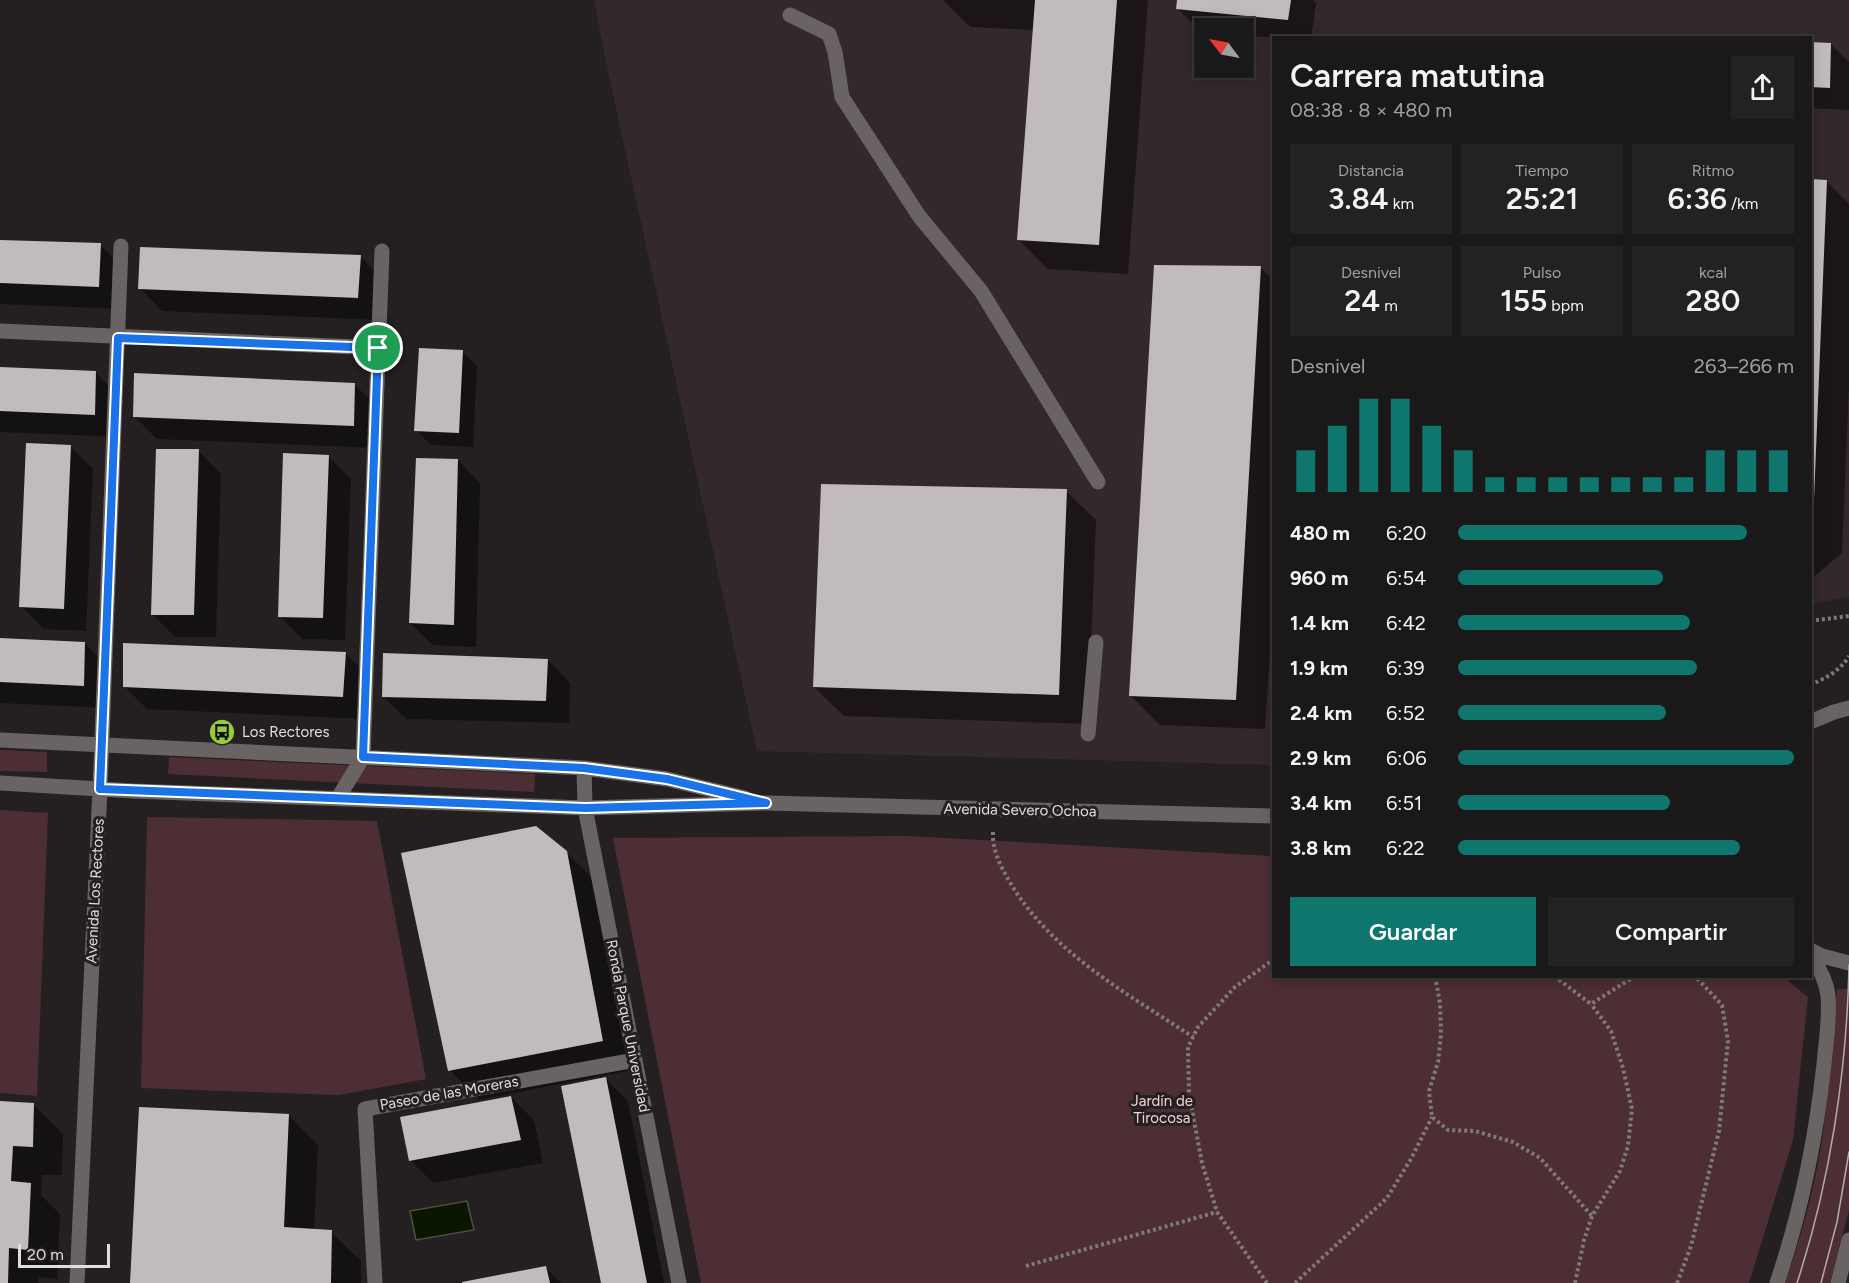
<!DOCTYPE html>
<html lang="es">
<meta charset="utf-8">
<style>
body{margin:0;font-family:Figtree,sans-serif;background:#242122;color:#f1f3f6;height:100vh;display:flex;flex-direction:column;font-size:22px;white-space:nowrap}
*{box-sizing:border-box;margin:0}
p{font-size:20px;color:#a0a0a2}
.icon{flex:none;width:33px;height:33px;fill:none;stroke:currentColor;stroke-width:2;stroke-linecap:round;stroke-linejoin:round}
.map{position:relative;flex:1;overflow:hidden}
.side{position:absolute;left:1272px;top:36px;width:540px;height:942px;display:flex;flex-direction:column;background:#1b1819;border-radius:0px;box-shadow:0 3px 15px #0003,0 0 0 2px #393738}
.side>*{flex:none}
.needle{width:39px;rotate:302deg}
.buttons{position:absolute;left:1194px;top:18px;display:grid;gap:12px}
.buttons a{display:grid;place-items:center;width:60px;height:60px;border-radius:0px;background:#1b1819;box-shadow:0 3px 15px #0003,0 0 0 2px #393738;font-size:30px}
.scale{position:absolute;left:18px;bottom:15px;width:92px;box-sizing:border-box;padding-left:6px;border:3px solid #e0dddd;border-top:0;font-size:16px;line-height:21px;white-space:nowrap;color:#e0dddd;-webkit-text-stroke:4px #242021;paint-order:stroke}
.pin{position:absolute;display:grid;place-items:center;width:51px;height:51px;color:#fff;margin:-26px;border:3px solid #fff;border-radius:50%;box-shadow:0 2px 6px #0007}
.round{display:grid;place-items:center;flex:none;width:63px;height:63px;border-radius:0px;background:#242122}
.overview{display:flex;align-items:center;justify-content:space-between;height:102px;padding:0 18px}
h1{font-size:33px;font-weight:600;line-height:45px}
.stats{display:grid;grid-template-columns:repeat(3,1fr);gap:9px;height:102px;padding:6px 18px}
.stats div{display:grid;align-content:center;border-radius:0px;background:#242122;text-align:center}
.stats b{font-size:30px;font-weight:600}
.stats small{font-size:16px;font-weight:400}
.stats p{font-size:16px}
.chart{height:168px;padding:12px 18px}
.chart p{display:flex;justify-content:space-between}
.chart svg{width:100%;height:108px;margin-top:6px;stroke:#0f766e;stroke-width:6}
.button{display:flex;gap:12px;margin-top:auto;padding:12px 18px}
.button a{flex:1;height:69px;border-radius:0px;background:#0f766e;color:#fff;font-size:24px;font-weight:600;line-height:69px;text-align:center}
.button a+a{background:#242122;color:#f1f3f6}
ul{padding:0 18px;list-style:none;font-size:20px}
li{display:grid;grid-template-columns:96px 72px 1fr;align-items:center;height:45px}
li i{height:15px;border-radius:8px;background:#0f766e}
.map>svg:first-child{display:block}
.built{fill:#33282a;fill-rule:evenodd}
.green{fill:#4d2e34}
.water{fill:#0b1600;stroke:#4b5242;stroke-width:1.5}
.shadow{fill:#0007}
.building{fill:#c1bbbc}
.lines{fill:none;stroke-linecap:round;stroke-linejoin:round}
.path{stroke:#7e7a7b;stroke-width:4;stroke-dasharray:3 3;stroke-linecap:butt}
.service{stroke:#696364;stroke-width:15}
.minor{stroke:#696364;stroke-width:15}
.tram{stroke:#b0acad;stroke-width:1.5}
.route-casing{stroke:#fff;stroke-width:12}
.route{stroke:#1a73e8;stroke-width:8}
.labels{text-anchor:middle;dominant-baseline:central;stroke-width:6;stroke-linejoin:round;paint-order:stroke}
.poi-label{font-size:15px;fill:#e0dddd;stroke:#242021;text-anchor:start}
.street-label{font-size:15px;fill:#e0dddd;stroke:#242021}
.park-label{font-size:15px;fill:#f4d2d7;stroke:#242021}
</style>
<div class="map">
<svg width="1849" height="1283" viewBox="0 0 1849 1283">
<rect width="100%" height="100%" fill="#242021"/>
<path class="built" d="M594,0h1255v597l-38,7 -1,-566h-536l-1,727 -516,-14 -146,-665zM1204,28h40v40h-40z"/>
<path class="green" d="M0,750l47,2v20l-47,-1z
M169,757l366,17 -1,18 -366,-18z
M0,810l48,3 -11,283 -37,-3z
M147,817l230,4 49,258 -87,16 -198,-7z
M906,836l367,20 1,120 509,1 25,20 -15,143 -44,143h-1048l-88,-445z
M1837,989h12v221l-19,73h-45c20,-56 35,-116 41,-175 5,-39 7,-79 11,-119z"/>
<path class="water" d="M467,1201l7,29 -58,10 -6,-29z"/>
<path class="shadow" d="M943,0h205l-20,274 -80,-5 -30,-30 16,-209 -64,-3z
M1178,0h135l3,3 -5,35h-37l-30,-3v-7h-40v3h-4l-23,-23z
M1810,43l21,1 18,18v48l-39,-2z
M1810,181h16l23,23v179l-7,170 -32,27z
M0,241l100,4 23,22 -2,42 -121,-5z
M360,256l23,23 -3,41 -218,-9 -22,-23z
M1261,268l13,13v307l-9,141 -105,-4 -29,-29z
M462,351l15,15 -4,81 -42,-2 -15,-15z
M0,368l96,5 22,22 -1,42 -117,-5z
M354,384l23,23 -1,41 -219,-9 -23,-23z
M70,446l23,23 -7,162 -42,-2 -23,-23z
M199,451l22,23 -5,163h-41l-23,-23z
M328,456l23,23 -6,161 -43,-1 -22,-23z
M458,460l22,23 -4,164 -43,-2 -23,-22z
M1066,491l30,29 -8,204 -244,-8 -30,-29z
M0,640l85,3 22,23 -1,42 -106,-5z
M345,653l23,23 -3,43 -218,-10 -23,-23z
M548,660l22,23 -1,40 -163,-4 -23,-23z
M566,852l30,30 36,188 -153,30 -29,-30z
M606,1079l22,22 36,182h-62z
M511,1097l23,23 9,43 -110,20 -23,-23z
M0,1103l33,1 30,30 -1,41h-20l-1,20 19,19 -3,65 -19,-2v6h-38z
M289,1116l29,29 -4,85 17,2 30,29v22h-229z
M545,1267l16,16h-97z"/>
<path class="building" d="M1035,0h82l-18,245 -82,-5z
M1177,0h114l-3,20 -112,-11z
M1636,34l41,2v2h-42z
M1810,42l21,1 -1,45 -20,-1z
M1810,179l17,1 -14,344 -3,2z
M0,240l101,3 -2,44 -99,-4z
M140,247l221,8 -3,43 -220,-9z
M1154,265l107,1 -25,434 -107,-4z
M419,348l44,2 -4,83 -45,-2z
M0,367l96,4 -1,44 -95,-4z
M134,373l221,10 -1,43 -221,-9z
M26,443l45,2 -7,164 -45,-2z
M156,449h43l-5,166h-43z
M283,453l46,2 -6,163 -45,-1z
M416,458l42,1 -4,166 -45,-2z
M821,484l246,5 -8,206 -246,-8z
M0,638l85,4 -1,44 -84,-4z
M123,643l223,9 -3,45 -220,-10z
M383,653l165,6 -2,42 -164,-4z
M536,826l31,25 36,190 -155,30 -47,-218z
M606,1077l41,206h-46l-40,-197z
M511,1096l10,44 -112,21 -9,-44z
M0,1101l34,2 -1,44 -20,-1 -2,35 20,2 -3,67 -19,-2 -1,35h-8z
M139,1107l150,7 -5,113 48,3 -1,53h-201z
M546,1266l4,17h-88v-1z"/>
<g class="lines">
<path class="path" d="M1810,621l39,-5
M1810,685c16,-7 30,-14 39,-29
M993,832c-1,17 7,33 15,47 42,73 117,113 185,158
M1435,976l5,27 1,31 -3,28 -9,29 3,26 16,13 27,1 38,11 27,16 52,58
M1554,976l37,28 44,-28
M1026,1266l191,-54
M1267,1283l-50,-71 -15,-49 -13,-69 -1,-47 10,-20 37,-40 39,-28
M1295,1283l92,-85 24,-39 21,-42
M1575,1283l9,-43 8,-24 28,-45 8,-25 4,-37 -9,-41 -12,-37 -20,-27
M1677,1283l14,-37 28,-115 9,-90 -6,-36 -27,-29"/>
<path class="service" d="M790,15l39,19 6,18 7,45 77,119 62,75 117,191
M1088,734l8,-92"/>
<path class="minor" d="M0,331l378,17
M1810,722l24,-10 15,-4
M0,740l584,28 83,11 78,19
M584,768l1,40 94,475
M0,783l133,8 452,17 181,-5 508,13
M338,798l25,-41 19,-506
M1810,950l12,6 27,7
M77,1283l23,-494 21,-543
M375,1283l-10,-174 270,-49
M1777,1283c24,-71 39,-145 47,-219 2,-22 6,-46 4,-69 -2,-15 -9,-28 -18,-41
M1838,1283l11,-43"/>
<path class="tram" d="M1797,1283c33,-100 50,-213 52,-318
M1821,1283l16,-61 12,-70"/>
</g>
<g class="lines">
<g class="route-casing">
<path id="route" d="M118,338l260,10 -15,409 221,11 83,11 99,24 -181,5 -485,-19z"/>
</g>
<use href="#route" class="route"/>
</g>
<defs>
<g id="bus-disc" transform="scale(1.35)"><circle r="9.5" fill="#95cc3b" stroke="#242021"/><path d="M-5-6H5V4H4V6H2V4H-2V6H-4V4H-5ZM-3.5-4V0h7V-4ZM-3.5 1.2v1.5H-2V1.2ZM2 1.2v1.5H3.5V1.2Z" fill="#111"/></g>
</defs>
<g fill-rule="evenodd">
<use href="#bus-disc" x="222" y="732"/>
</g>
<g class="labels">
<g class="poi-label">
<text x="242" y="732">Los Rectores</text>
</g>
<g class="street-label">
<text transform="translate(1020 810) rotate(1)">Avenida Severo Ochoa</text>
<text transform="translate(95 891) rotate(-87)">Avenida Los Rectores</text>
<text transform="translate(628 1026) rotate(79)">Ronda Parque Universidad</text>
<text transform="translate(449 1093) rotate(-10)">Paseo de las Moreras</text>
</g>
<g class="park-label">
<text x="1162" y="1101">Jardín de<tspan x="1162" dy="17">Tirocosa</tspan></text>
</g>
</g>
</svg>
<div class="buttons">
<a><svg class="needle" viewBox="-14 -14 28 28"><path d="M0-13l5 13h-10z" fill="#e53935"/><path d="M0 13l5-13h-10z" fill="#a0a0a2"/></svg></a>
</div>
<div class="scale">20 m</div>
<div class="pin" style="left:378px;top:348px;background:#1e9e55"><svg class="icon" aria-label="arrive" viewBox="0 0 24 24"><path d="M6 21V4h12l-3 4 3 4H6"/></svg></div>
<section class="side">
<div class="overview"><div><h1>Carrera matutina</h1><p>08:38 · 8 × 480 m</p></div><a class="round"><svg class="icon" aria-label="share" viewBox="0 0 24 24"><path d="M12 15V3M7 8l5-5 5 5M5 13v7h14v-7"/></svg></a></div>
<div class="stats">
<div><p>Distancia</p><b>3.84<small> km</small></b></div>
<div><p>Tiempo</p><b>25:21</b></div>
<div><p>Ritmo</p><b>6:36<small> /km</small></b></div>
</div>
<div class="stats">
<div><p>Desnivel</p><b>24<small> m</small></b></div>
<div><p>Pulso</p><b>155<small> bpm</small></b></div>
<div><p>kcal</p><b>280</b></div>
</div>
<div class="chart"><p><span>Desnivel</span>263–266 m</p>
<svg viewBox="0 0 160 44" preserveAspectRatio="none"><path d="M5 44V27M15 44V17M25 44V6M35 44V6M45 44V17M55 44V27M65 44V38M75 44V38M85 44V38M95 44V38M105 44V38M115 44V38M125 44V38M135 44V27M145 44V27M155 44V27"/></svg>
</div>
<ul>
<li><b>480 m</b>6:20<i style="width:86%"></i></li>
<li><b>960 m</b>6:54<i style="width:61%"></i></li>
<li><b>1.4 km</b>6:42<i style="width:69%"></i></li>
<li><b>1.9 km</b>6:39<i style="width:71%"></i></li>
<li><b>2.4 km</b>6:52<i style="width:62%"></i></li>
<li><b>2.9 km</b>6:06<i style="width:100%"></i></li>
<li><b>3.4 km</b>6:51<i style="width:63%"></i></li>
<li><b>3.8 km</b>6:22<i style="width:84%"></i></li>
</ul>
<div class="button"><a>Guardar</a><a>Compartir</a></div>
</section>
</div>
